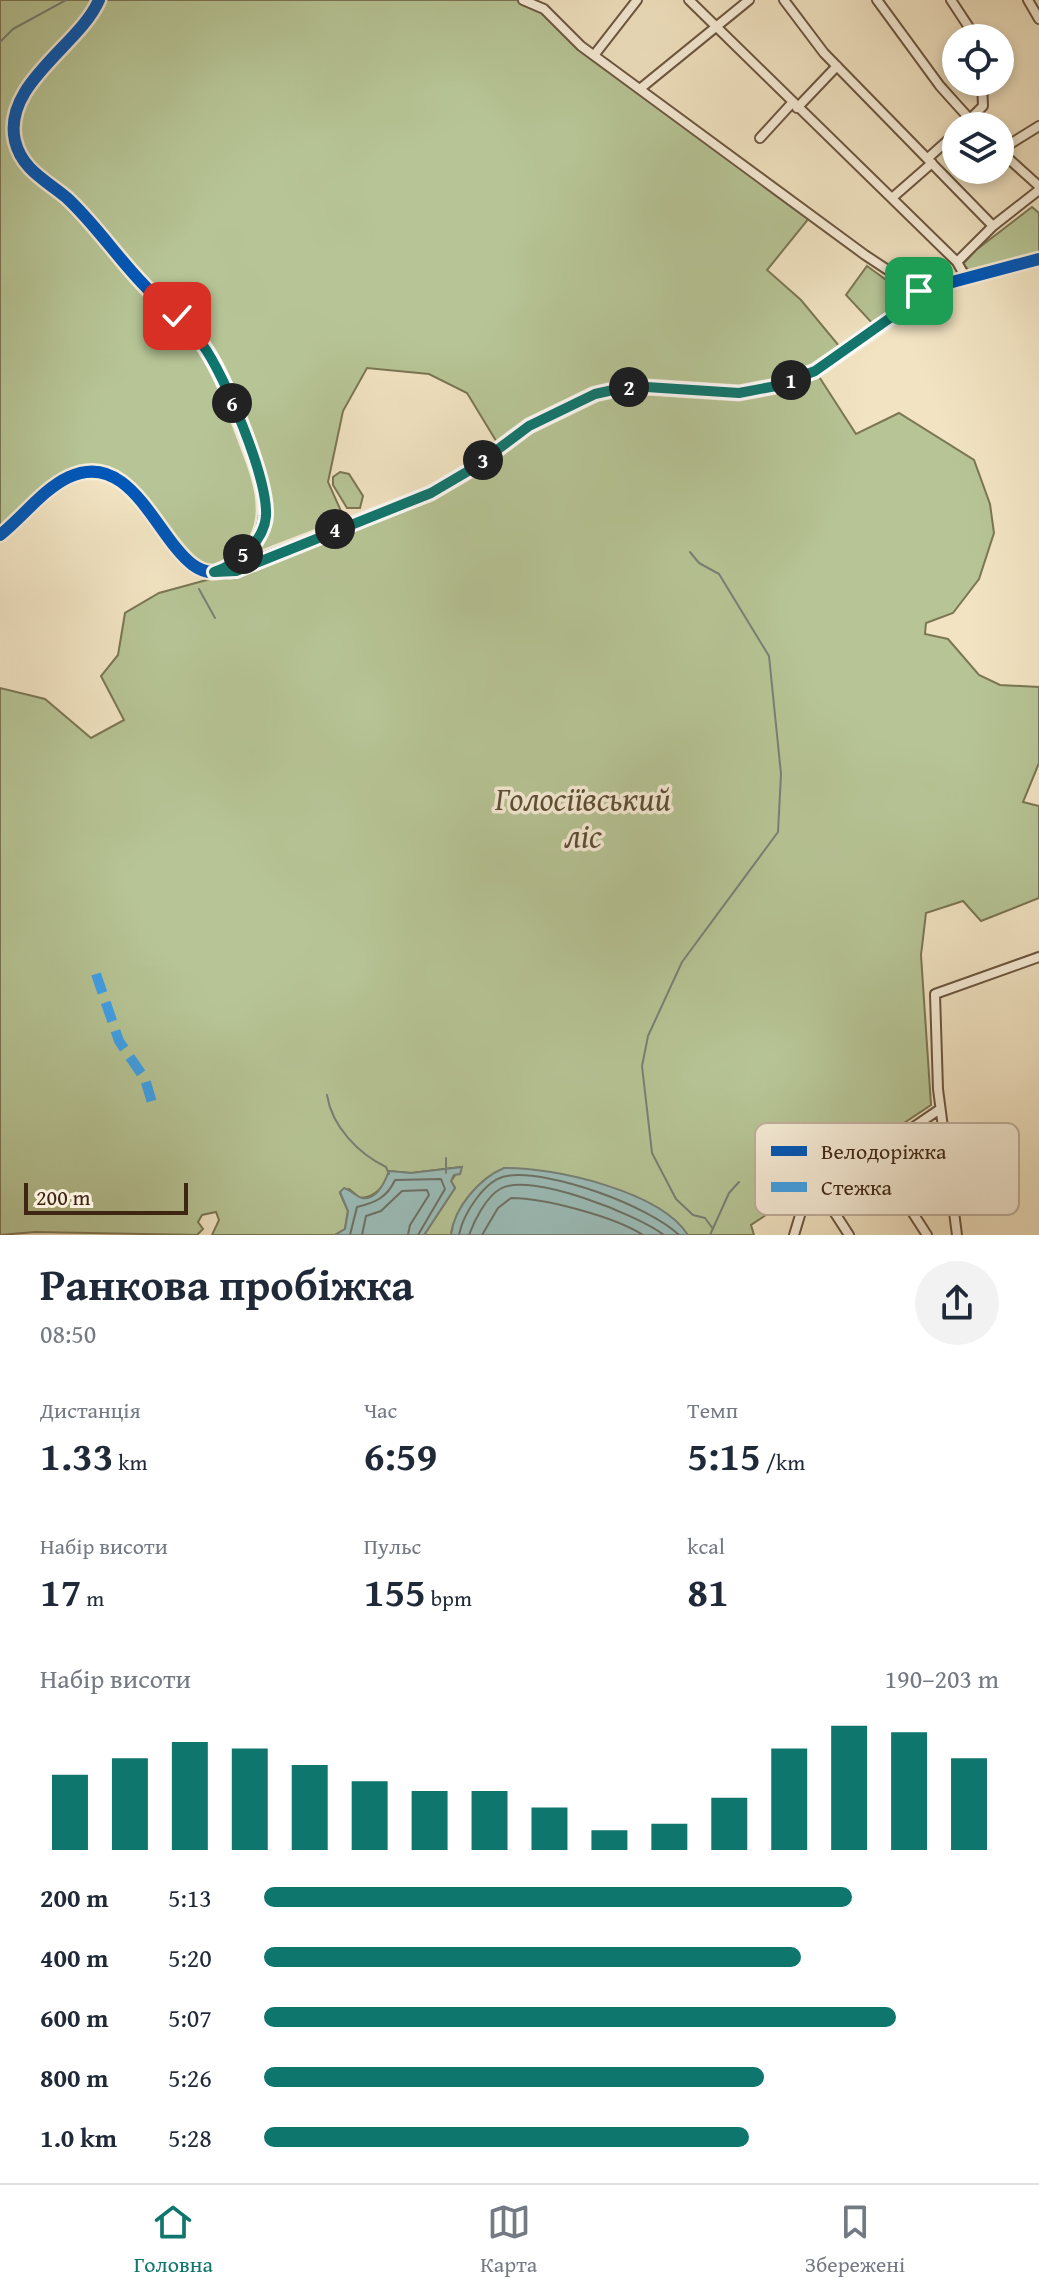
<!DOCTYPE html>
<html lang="uk">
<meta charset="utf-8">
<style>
body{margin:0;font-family:"Gentium Book Plus",serif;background:#f2f2f3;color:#1f2937;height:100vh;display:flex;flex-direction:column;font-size:30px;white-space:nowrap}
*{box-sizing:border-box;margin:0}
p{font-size:26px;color:#747a83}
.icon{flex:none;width:44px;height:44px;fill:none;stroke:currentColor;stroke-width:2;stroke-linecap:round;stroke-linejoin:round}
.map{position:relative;height:1235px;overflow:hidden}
.panel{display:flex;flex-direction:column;background:#fff;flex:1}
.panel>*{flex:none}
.buttons{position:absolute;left:942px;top:24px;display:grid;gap:16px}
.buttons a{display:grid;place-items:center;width:72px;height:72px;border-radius:50%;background:#fff;box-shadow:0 4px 12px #0003;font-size:40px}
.scale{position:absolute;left:24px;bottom:20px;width:164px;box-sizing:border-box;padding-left:8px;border:4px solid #3f2613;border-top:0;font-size:22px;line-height:28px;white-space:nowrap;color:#3f2613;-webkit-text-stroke:6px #f7edd8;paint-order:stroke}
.pin{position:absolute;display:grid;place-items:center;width:68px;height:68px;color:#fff;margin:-34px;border-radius:16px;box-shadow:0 4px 12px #0006}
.km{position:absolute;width:40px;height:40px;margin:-20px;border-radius:50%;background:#222;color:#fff;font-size:22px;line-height:40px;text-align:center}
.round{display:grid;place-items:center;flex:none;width:84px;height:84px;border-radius:42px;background:#f2f2f3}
.head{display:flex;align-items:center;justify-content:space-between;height:136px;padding:0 40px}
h1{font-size:44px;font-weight:700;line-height:60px}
.metrics{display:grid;grid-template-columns:repeat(3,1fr);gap:12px;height:136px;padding:8px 40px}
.metrics div{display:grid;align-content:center}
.metrics b{font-size:40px;font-weight:700}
.metrics small{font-size:22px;font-weight:400}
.metrics p{font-size:22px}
.chart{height:224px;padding:16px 40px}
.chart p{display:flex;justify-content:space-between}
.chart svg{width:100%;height:144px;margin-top:8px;stroke:#0f766e;stroke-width:6}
ul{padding:0 40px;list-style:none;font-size:26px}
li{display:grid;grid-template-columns:128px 96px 1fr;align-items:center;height:60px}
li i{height:20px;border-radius:10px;background:#0f766e}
.menu{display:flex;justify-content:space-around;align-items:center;height:112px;border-top:2px solid #e0e1e3;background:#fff;font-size:22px;color:#747a83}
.menu a{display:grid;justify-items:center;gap:4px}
.menu .selected{color:#0f766e}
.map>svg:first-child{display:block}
.green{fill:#b7c596;stroke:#7b7654;stroke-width:2}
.water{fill:#9cbeba;stroke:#778177;stroke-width:2}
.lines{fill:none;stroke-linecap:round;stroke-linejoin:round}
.shore{stroke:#6e7266;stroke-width:2}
.stream{stroke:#778177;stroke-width:2}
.minor-casing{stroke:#6c563f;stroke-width:12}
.minor{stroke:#f7edd8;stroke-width:8}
.quiet{stroke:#3fa2ea;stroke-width:10;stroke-dasharray:20 10;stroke-linecap:butt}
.cycleway-casing{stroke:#f7edd8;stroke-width:17}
.cycleway{stroke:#0057b8;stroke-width:12}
.route-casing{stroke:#fff;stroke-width:16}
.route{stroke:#0f766e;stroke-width:10}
.labels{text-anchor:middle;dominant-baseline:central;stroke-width:7;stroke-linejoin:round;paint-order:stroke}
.park-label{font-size:32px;font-style:italic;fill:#5d4e34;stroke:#f7edd8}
.key{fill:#f7edd8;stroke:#c0b19d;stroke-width:2}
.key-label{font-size:22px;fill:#3f2613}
</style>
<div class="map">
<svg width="1039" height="1235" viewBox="0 0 1039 1235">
<rect width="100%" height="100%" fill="#f2e4c3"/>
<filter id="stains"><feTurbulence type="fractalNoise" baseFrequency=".0025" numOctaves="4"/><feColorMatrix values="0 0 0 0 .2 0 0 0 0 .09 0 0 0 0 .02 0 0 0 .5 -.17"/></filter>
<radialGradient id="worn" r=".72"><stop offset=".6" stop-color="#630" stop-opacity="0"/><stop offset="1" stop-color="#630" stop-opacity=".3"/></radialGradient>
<path class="green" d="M0,0h518l19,8 45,40 228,169 -43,53 34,30 39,47c-29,21 -63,38 -100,42 -34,3 -70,-9 -104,-8 -50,1 -100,34 -138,63l-31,-51 -38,-19 -62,-6 -24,43 -15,71 17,38c-36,15 -104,55 -142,48 -14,-2 -27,-21 -34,-33 -20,-33 -59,-85 -104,-59 -24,14 -45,39 -65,56z
M1032,207l7,6v43l-69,16 -7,-8 13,-14z
M867,266l40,29 -35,28 -26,-28z
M816,372l40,62 43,-21 75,47 16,44 4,29 -15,46 -26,34 -27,10 -1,11 23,5 31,36 21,10 39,2v76l-16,39 16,4v92l-58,23 -18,-20 -37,12 -5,42 10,150 -180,120 3,10h-66l-37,-31 -40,-16 -107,-20 -52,61 -1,6h-27l31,-47 -4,-7 10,-14 -50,6 -22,-2c-5,15 -12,26 -29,27l-11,-9 -9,4 8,18 -3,18 -10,6h-123l7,-15 -3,-8 -14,3 -4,7 5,7 -6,6 -162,-3 -35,3v-547l45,11 46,39 33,-18 -23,-44 17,-21 7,-42 34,-20 77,-21 196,-78 98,-67 66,-31 35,-8 108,7z
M340,472l9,2 14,22 -3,12h-13l-14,-23v-8z"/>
<path class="water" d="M462,1167l-2,7 -6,1 -3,6 4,7 -31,47h-89l10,-6 3,-18 -8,-19 4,-4c7,2 11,8 18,10 15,3 23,-16 27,-27l22,2z
M504,1168c49,-1 156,23 184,67h-237c3,-28 29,-57 53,-67z"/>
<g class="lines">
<path class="shore" d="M350,1235l7,-28c17,-4 30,-9 38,-27l46,-1 4,10 -27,46
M362,1235l4,-19 15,-5 21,-20 25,-1 2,5 -19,30 -2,10
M459,1235c4,-21 26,-56 48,-59 42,-7 142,30 172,59
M469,1235c5,-14 17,-38 31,-46 29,-18 138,26 164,46
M482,1235l16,-27 13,-10c34,0 104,19 132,37"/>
<path class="stream" d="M0,42l13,-13 53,-29
M690,552l9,11 20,11 50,82 12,118 -3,58 -96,130 -34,74 -6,30 10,87 24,46 17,16 12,3 8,11
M199,589l16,29
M327,1095c5,32 32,59 59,72l3,7
M446,1173v-15
M710,1235l19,-42 10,-11"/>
<g class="minor-casing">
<path id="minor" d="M523,0l21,9 37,37 284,209 59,39
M689,0l268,262 9,16
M784,0l40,53 169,173
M877,0l63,86 36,40
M951,0l25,38
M1028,0l11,19
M595,54l42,-54
M641,88l108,-88
M797,108l40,-42
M963,126l20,-20 -1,-24
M760,138l32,-35
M1000,151l39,35
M1004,155l6,-11 29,-18
M928,158l28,-25
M892,198l40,-35
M957,262l36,-36 46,-36
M0,535c22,-17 43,-46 69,-58 80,-37 100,126 161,90 45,-28 38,-70 22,-112 -14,-36 -27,-78 -49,-110 -16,-23 -41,-40 -60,-61 -26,-27 -48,-60 -76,-86 -20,-17 -45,-28 -52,-57 -13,-57 65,-96 84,-141
M223,572l13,-1 195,-78 39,-23 59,-44 66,-32 36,-8 108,7 37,-7 39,-15 126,-86 98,-26
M875,1154l52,81
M820,1190l29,45
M794,1235l7,-23 13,-17 126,-86
M957,1235l-19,-146 -3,-95 104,-37"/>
</g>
<use href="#minor" class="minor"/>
<path class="quiet" d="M96,974l23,67 26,38 8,27"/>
<g class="cycleway-casing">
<path id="cycleway" d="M0,535c22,-17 43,-46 69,-58 80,-37 100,126 161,90 45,-28 38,-70 22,-112 -14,-36 -27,-78 -49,-110 -16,-23 -41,-40 -60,-61 -26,-27 -48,-60 -76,-86 -20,-17 -45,-28 -52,-57 -13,-57 65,-96 84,-141
M230,571l201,-78 39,-23 59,-44 66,-32 36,-8 108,7 37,-7 39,-15 126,-86 98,-26"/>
</g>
<use href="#cycleway" class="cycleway"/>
</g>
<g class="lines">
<g class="route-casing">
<path id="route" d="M177,316c8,9 18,18 25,28 23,31 66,135 64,172 -2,26 -30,49 -52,56l22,-1 195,-78 39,-23 59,-44 66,-32 36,-8 108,7 37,-7 39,-15 109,-77 -5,-3"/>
</g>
<use href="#route" class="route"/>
</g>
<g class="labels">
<g class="park-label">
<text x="583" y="798">Голосіївський<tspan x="583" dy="37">ліс</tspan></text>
</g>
</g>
<rect x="755" y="1123" width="264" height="92" rx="12" class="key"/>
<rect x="771" y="1146" width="36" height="10" fill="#0057b8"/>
<rect x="771" y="1182" width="36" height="10" fill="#3fa2ea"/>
<g class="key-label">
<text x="821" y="1159">Велодоріжка</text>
<text x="821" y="1195">Стежка</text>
</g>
<rect width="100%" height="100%" filter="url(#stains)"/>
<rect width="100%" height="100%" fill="url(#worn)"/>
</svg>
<div class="buttons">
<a><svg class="icon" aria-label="locate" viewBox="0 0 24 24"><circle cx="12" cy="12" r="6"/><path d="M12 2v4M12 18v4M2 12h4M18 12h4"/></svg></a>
<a><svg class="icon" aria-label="layers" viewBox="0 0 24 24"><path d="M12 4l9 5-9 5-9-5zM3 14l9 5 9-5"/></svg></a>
</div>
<div class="scale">200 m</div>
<div class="pin" style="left:919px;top:291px;background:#1e9e55"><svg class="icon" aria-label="arrive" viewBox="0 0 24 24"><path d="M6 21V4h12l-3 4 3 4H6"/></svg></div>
<div class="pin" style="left:177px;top:316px;background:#d93025"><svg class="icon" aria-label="check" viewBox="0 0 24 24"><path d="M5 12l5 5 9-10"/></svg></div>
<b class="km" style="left:791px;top:380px">1</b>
<b class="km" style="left:629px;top:387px">2</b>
<b class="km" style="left:483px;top:460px">3</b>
<b class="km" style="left:335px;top:529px">4</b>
<b class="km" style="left:243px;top:554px">5</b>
<b class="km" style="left:232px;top:403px">6</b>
</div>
<section class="panel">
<div class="head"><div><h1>Ранкова пробіжка</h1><p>08:50</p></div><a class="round"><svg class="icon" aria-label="share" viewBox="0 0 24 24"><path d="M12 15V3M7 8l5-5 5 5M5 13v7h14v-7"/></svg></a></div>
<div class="metrics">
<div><p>Дистанція</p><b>1.33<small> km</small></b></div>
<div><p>Час</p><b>6:59</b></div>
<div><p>Темп</p><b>5:15<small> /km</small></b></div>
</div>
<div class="metrics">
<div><p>Набір висоти</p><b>17<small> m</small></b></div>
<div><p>Пульс</p><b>155<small> bpm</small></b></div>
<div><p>kcal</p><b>81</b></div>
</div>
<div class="chart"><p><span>Набір висоти</span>190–203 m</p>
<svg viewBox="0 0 160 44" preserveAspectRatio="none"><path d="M5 44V21M15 44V16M25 44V11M35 44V13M45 44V18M55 44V23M65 44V26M75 44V26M85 44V31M95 44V38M105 44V36M115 44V28M125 44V13M135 44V6M145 44V8M155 44V16"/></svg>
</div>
<ul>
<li><b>200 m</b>5:13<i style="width:80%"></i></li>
<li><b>400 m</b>5:20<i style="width:73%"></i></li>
<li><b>600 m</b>5:07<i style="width:86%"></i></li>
<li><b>800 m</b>5:26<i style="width:68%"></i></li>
<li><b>1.0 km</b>5:28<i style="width:66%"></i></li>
</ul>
</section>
<nav class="menu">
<a class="selected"><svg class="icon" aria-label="home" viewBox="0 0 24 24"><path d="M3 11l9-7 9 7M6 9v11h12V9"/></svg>Головна</a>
<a><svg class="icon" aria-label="map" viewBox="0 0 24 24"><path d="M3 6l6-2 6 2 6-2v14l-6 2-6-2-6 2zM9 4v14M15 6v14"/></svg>Карта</a>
<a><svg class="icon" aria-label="saved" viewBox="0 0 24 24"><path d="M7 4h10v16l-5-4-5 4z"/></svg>Збережені</a>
</nav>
